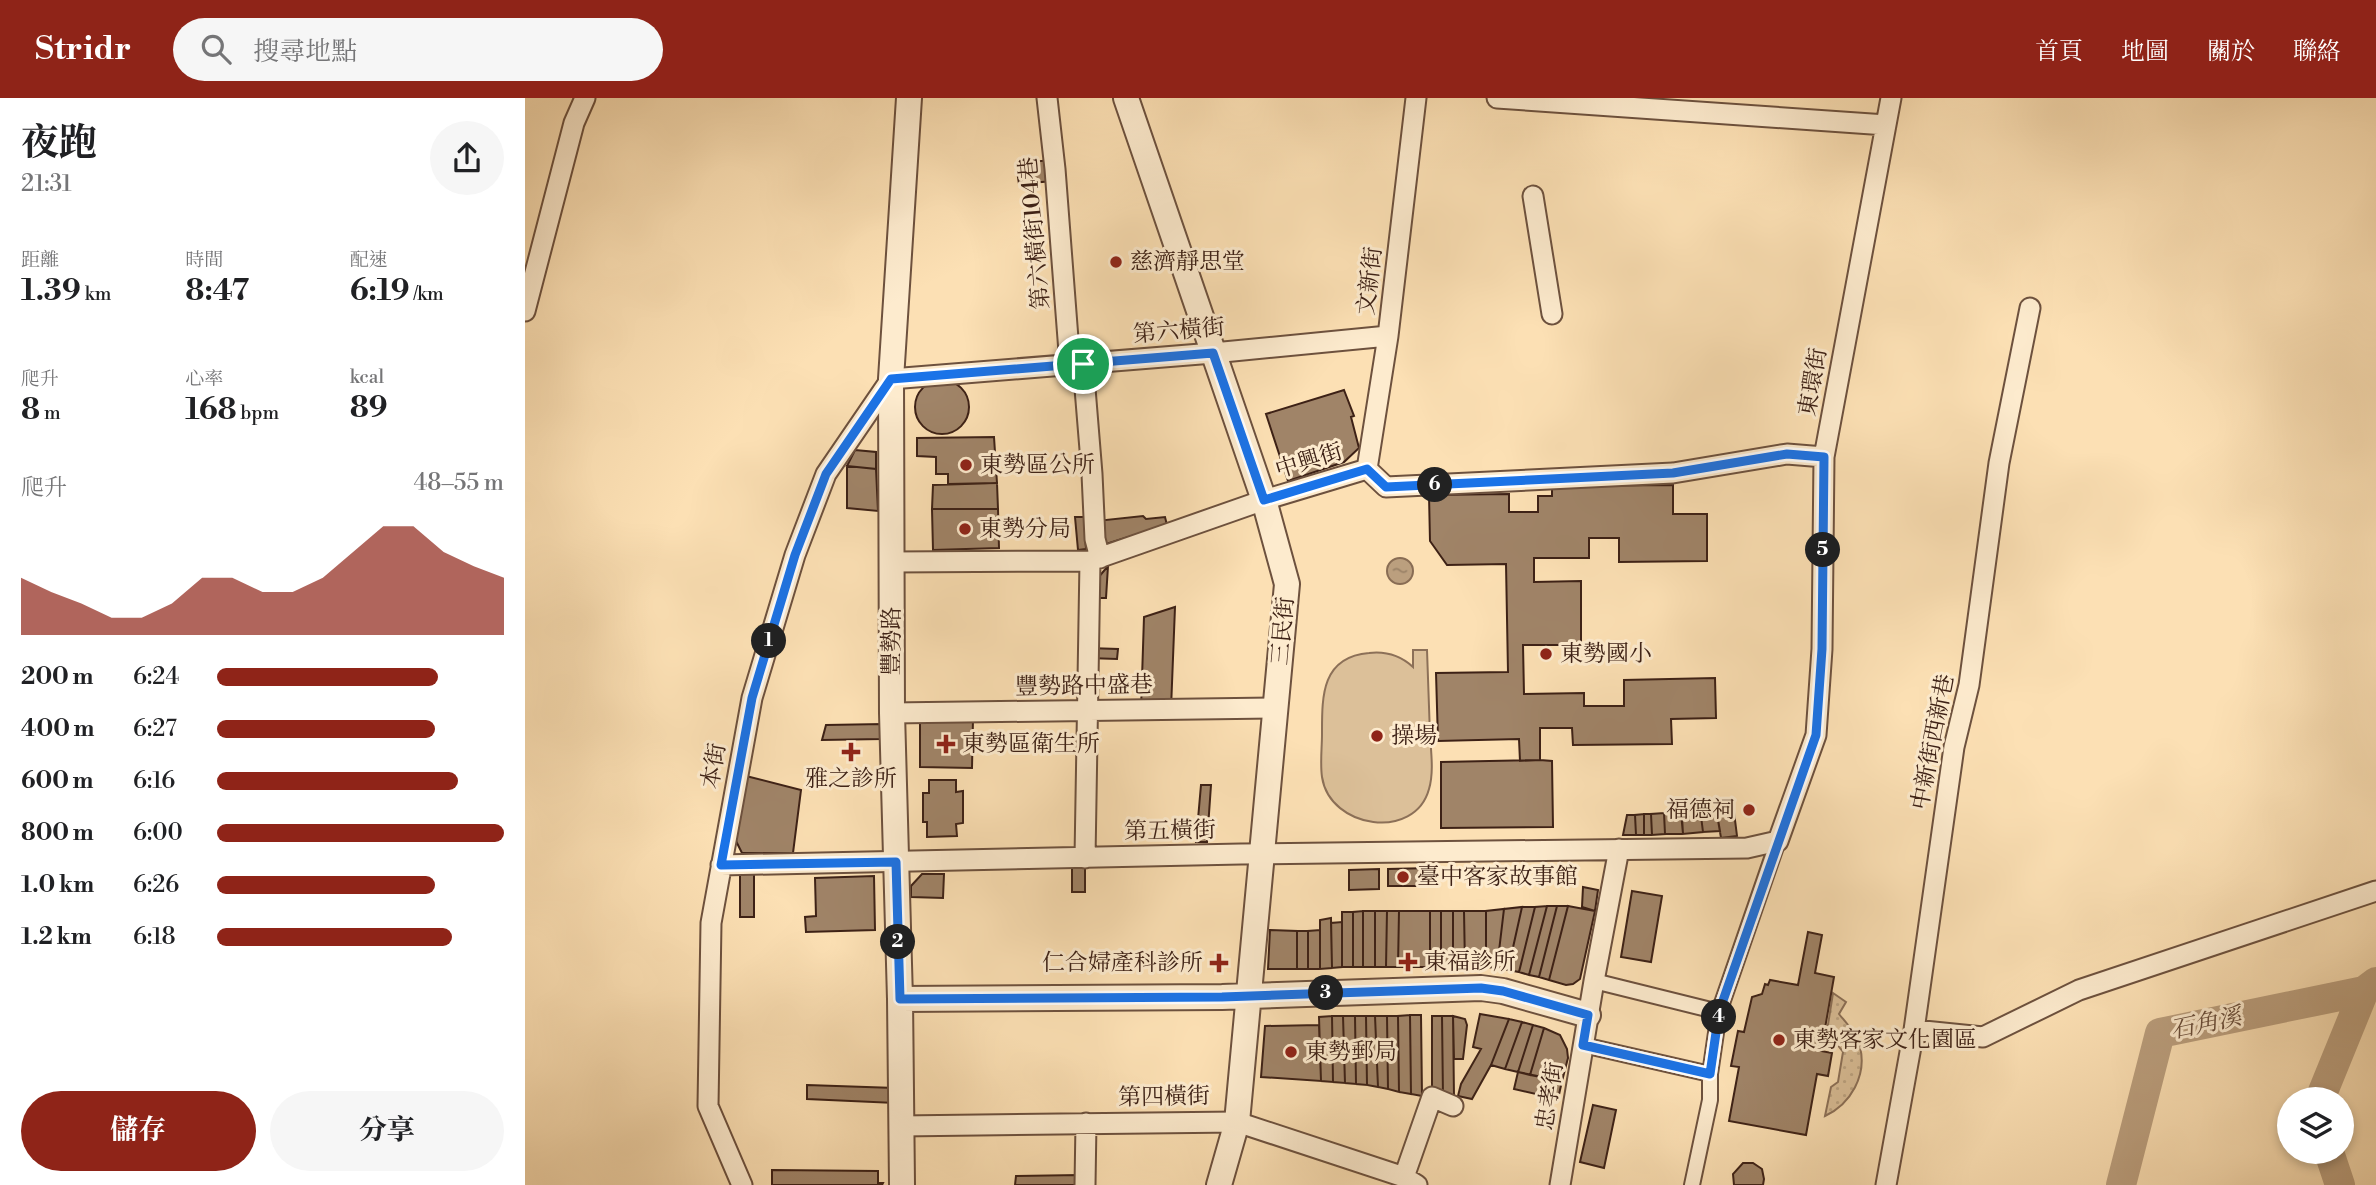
<!DOCTYPE html>
<html lang="zh-TW">
<meta charset="utf-8">
<style>
body{margin:0;font-family:"Libre Bodoni","Noto Serif TC",serif;background:#f6f6f6;color:#202124;height:100vh;display:flex;flex-direction:column;font-size:26px;white-space:nowrap}
*{box-sizing:border-box;margin:0}
p{font-size:23px;color:#757577}
.icon{flex:none;width:38px;height:38px;fill:none;stroke:currentColor;stroke-width:2;stroke-linecap:round;stroke-linejoin:round}
.map{position:relative;flex:1;overflow:hidden}
.details{display:flex;flex-direction:column;background:#fff;width:525px}
.details>*{flex:none}
.fabs{position:absolute;left:1752px;top:989px;display:grid;gap:14px}
.fabs a{display:grid;place-items:center;width:77px;height:77px;border-radius:50%;background:#fff;box-shadow:0 4px 10px #0003;font-size:35px}
.pin{position:absolute;display:grid;place-items:center;width:60px;height:60px;color:#fff;margin:-30px;border:4px solid #fff;border-radius:50%;box-shadow:0 2px 7px #0007}
.km{position:absolute;width:35px;height:35px;margin:-18px;border-radius:50%;background:#222;color:#fff;font-size:19px;line-height:35px;text-align:center}
.round{display:grid;place-items:center;flex:none;width:74px;height:74px;border-radius:37px;background:#f6f6f6}
.summary{display:flex;align-items:center;justify-content:space-between;height:119px;padding:0 21px}
h1{font-size:38px;font-weight:700;line-height:52px}
.stats{display:grid;grid-template-columns:repeat(3,1fr);gap:10px;height:119px;padding:7px 21px}
.stats div{display:grid;align-content:center}
.stats b{font-size:30px;font-weight:700}
.stats small{font-size:19px;font-weight:400}
.stats p{font-size:19px}
.chart{height:196px;padding:14px 21px}
.chart p{display:flex;justify-content:space-between}
.chart svg{width:100%;height:126px;margin-top:7px;fill:#8f2418;opacity:.7}
.primary-button{display:flex;gap:14px;margin-top:auto;padding:14px 21px}
.primary-button a{flex:1;height:80px;border-radius:42px;background:#8f2418;color:#fff;font-size:28px;font-weight:700;line-height:80px;text-align:center}
.primary-button a+a{background:#f6f6f6;color:#202124}
ul{padding:0 21px;list-style:none;font-size:23px}
li{display:grid;grid-template-columns:112px 84px 1fr;align-items:center;height:52px}
li i{height:18px;border-radius:9px;background:#8f2418}
header{display:flex;align-items:center;gap:42px;box-sizing:border-box;height:98px;padding:0 35px;background:#8f2418;color:#fff}
header strong{font-size:33px}
nav{display:flex;gap:38px;margin-inline-start:auto;font-size:24px}
.search{width:490px;height:63px;background:#f6f6f6;display:flex;align-items:center;gap:18px;box-sizing:border-box;padding:0 24px;border-radius:38px;color:#757577;font-size:26px}
main{display:flex;flex:1;min-height:0}
.map>svg:first-child{display:block}
.grass{fill:url(#grass-dots);stroke:#8c7058;stroke-width:2}
.pitch{fill:#dcc099;stroke:#8c7058;stroke-width:2}
.water{fill:url(#water-ripples);stroke:#896d54;stroke-width:2}
.lines{fill:none;stroke-linecap:round;stroke-linejoin:round}
.river{stroke:#bb9f7e;stroke-width:30}
.building{fill:#a08468;stroke:#3d2116;stroke-width:2}
.pedestrian-casing{stroke:#6d513e;stroke-width:18}
.minor-casing{stroke:#6d513e;stroke-width:23}
.tertiary-casing{stroke:#6d513e;stroke-width:28}
.pedestrian{stroke:#fdebce;stroke-width:14}
.minor{stroke:#fdebce;stroke-width:19}
.tertiary{stroke:#fdebce;stroke-width:24}
.route-casing{stroke:#fff;stroke-width:14}
.route{stroke:#1a73e8;stroke-width:9}
.poi-dot{fill:#8f2418;stroke:#fdebce;stroke-width:2.5}
.labels{text-anchor:middle;dominant-baseline:central;stroke-width:6;stroke-linejoin:round;paint-order:stroke}
.street-label{font-size:23px;fill:#3d2116;stroke:#fdebce}
.poi-label{font-size:23px;fill:#3d2116;stroke:#fdebce;text-anchor:start}
.water-label{font-size:24px;font-style:italic;fill:#694d3a;stroke:#fdebce}
</style>
<header>
<strong>Stridr</strong>
<div class="search"><svg class="icon" aria-label="search" viewBox="0 0 24 24"><circle cx="10" cy="10" r="6"/><path d="M15 15l6 6"/></svg>搜尋地點</div>
<nav><a>首頁</a><a>地圖</a><a>關於</a><a>聯絡</a></nav>
</header>
<main>
<section class="details">
<div class="summary"><div><h1>夜跑</h1><p>21:31</p></div><a class="round"><svg class="icon" aria-label="share" viewBox="0 0 24 24"><path d="M12 15V3M7 8l5-5 5 5M5 13v7h14v-7"/></svg></a></div>
<div class="stats">
<div><p>距離</p><b>1.39<small> km</small></b></div>
<div><p>時間</p><b>8:47</b></div>
<div><p>配速</p><b>6:19<small> /km</small></b></div>
</div>
<div class="stats">
<div><p>爬升</p><b>8<small> m</small></b></div>
<div><p>心率</p><b>168<small> bpm</small></b></div>
<div><p>kcal</p><b>89</b></div>
</div>
<div class="chart"><p><span>爬升</span>48–55 m</p>
<svg viewBox="0 0 160 44" preserveAspectRatio="none"><path d="M0 44V24L10 29L20 33L30 38L40 38L50 33L60 24L70 24L80 29L90 29L100 24L110 15L120 6L130 6L140 15L150 20L160 24V44z"/></svg>
</div>
<ul>
<li><b>200 m</b>6:24<i style="width:77%"></i></li>
<li><b>400 m</b>6:27<i style="width:76%"></i></li>
<li><b>600 m</b>6:16<i style="width:84%"></i></li>
<li><b>800 m</b>6:00<i style="width:100%"></i></li>
<li><b>1.0 km</b>6:26<i style="width:76%"></i></li>
<li><b>1.2 km</b>6:18<i style="width:82%"></i></li>
</ul>
<div class="primary-button"><a>儲存</a><a>分享</a></div>
</section>
<div class="map">
<svg width="1851" height="1087" viewBox="0 0 1851 1087">
<defs>
<pattern id="grass-dots" width="8" height="8" patternUnits="userSpaceOnUse" patternTransform="scale(1.75)"><rect width="8" height="8" fill="#dcc099"/><path d="M2 2h.1M6 6h.1" fill="none" stroke="#bea583" stroke-width="1.8" stroke-linecap="round"/></pattern>
<pattern id="water-ripples" width="26" height="14" patternUnits="userSpaceOnUse" patternTransform="scale(1.75)"><rect width="26" height="14" fill="#bb9f7e"/><path d="M2 4q2-2 4 0t4 0M15 11q2-2 4 0t4 0" fill="none" stroke="#998166"/></pattern>
</defs>
<rect width="100%" height="100%" fill="#fce0b4"/>
<filter id="stains"><feTurbulence type="fractalNoise" baseFrequency=".00286" numOctaves="4"/><feColorMatrix values="0 0 0 0 .2 0 0 0 0 .09 0 0 0 0 .02 0 0 0 .5 -.17"/></filter>
<radialGradient id="worn" r=".72"><stop offset=".6" stop-color="#630" stop-opacity="0"/><stop offset="1" stop-color="#630" stop-opacity=".3"/></radialGradient>
<path class="grass" d="M1308,895l13,9 -7,12c8,10 18,20 21,33 7,28 -9,57 -35,69l6,-29 7,-5 5,-30 -16,-21z"/>
<path class="pitch" d="M888,552h14c1,28 2,57 3,85 1,17 4,37 -1,54 -14,52 -99,40 -107,-12 -2,-14 0,-29 0,-43 0,-37 -1,-77 47,-81 17,-2 32,3 44,14z"/>
<path class="water" d="M862 473a13 13 0 1 1 26 0a13 13 0 1 1-26 0Z"/>
<g class="lines">
<path class="river" d="M1795,1001l44,-108
M1804,1054l11,33
M1596,1087l39,-152 204,-42 12,-9"/>
</g>
<path class="building" d="M524,62l4,21 -34,3 -3,-20z
M390 309a27 27 0 1 1 54 0a27 27 0 1 1-54 0Z
M819,292l10,26 -3,1 8,31 -15,14 -56,19 -22,-67z
M469,339l3,46 -49,1v-10h-12v-17l-19,-1v-18z
M330,352l21,2v17l-29,-3z
M322,368l29,3 2,42 -31,-3z
M472,385l1,26h-66l1,-24z
M1148,387v29h34v47l-88,1v-24h-30v20h-55v24l47,-1v64h-58l1,49 60,-1v13h40v-26l91,-2 1,40 -45,1 1,25 -99,1 -1,-17h-32v32l-20,1 -1,-22 -81,2 -2,-68 72,-1 -2,-108 -59,1 -17,-24 -1,-46 80,-1v18h29v-16h14v-10z
M407,411h66l1,39 -66,2z
M618,418l3,3 19,-2 2,8 -61,19 -10,-23z
M550,419h9l2,32 -8,1z
M583,468l-2,32h-10l1,-19z
M650,509l-4,102h-30l3,-92z
M563,550l30,1 -1,10 -29,-1z
M448,621l-1,49 -52,-1v-46z
M358,626l-1,15 -60,1 4,-15z
M1015,662l12,1 1,66 -112,1v-66z
M221,678l55,14 -8,63h-51l-8,-16z
M404,682h27v12l7,-1v32l-7,1 1,12 -30,1v-15h-4v-29h6z
M676,687h10l-4,57h-11z
M1209,714l3,24 -16,2 -4,-24z
M1139,715h17l2,21h-18z
M1139,715l1,21 -13,1 -1,-21z
M1119,716v21h-8l-1,-20z
M1119,716h7l1,21h-8z
M1192,716l3,17 -17,1 -2,-16z
M1102,717h8l1,20h-13z
M1176,718l2,16 -20,2 -1,-17z
M547,760h13v34h-13z
M215,770h14v49h-14z
M906,770v18h-43v-17z
M854,771v20l-30,1v-20z
M397,776h22l-1,24 -32,-1v-11z
M349,778l1,54 -69,2 -1,-15 11,-1 -1,-38z
M1058,789l15,3 -3,21 -13,-4z
M1107,793l30,5 -11,66 -30,-5z
M1022,808h10l-18,71 -10,-2z
M1022,808l-18,69 -10,-3 16,-65z
M1032,808h11l-19,74 -10,-3z
M1043,808l27,5 -15,68 -7,5 -7,1 -17,-5z
M997,809l-14,63 -11,-2 7,-59z
M997,809h13l-16,65 -11,-2z
M979,811l-7,59 -11,-1v-56z
M838,813v56h-10v-55z
M838,813h12v56h-12z
M850,813h12l-1,56h-11z
M862,813h12l-1,56h-12z
M874,813h31v56h-32z
M905,813h11v56h-11z
M916,813h12v56h-12z
M928,813h11l1,56h-12z
M939,813h22v56h-21z
M817,814h11v55h-11z
M806,820l1,50 -12,1v-49z
M817,824v45l-10,1 -1,-45z
M745,832l27,1v38h-29z
M795,832v39h-12v-38z
M772,833h11v38h-11z
M1283,834l14,3 -7,38 19,4 -13,74 11,2 -4,23 -11,-2 -11,61 -77,-14 10,-54 -8,-1 7,-35 6,1 8,-35 10,-3 3,-10 3,1 2,-5 28,5z
M955,916l29,5 -18,46 -19,34 -14,-3 3,-12 20,-35 -8,-2z
M885,917h11l1,81 -11,-2z
M885,917l1,79 -12,-2 -1,-76z
M807,918l1,66 -12,-1 -2,-64z
M807,918h11l2,67 -12,-1z
M818,918h12l1,68 -11,-1z
M830,918h11l1,69 -11,-1z
M841,918h9l3,71 -11,-2z
M850,918h12l1,73 -10,-2z
M862,918h11l1,76 -11,-3z
M907,918h10l1,81h-11z
M917,918h11l1,81h-11z
M928,918l12,3 2,6 -4,34h-9z
M984,921l13,3 -17,47 -14,-4z
M997,924l11,3 -15,47 -13,-3z
M794,927l2,56 -60,-4 4,-51z
M1008,927l11,3 -14,47 -12,-3z
M1019,930l16,7 7,14 1,9 -6,23 -32,-6z
M993,974l44,9 -4,18 -44,-10z
M282,987l88,3v15l-88,-4z
M1068,1007l23,5 -12,58 -24,-6z
M1218,1065h10l9,6 2,10 -1,6h-29l-1,-11z
M247,1072l106,1v12h5l-1,2h-110z
M554,1077v10h-64l1,-9z"/>
<g class="lines">
<g class="pedestrian-casing">
<path id="pedestrian" d="M1069,883l125,31
M1058,947l127,29
M1167,1087l18,-85v-26l9,-62 59,-171"/>
</g>
<g class="minor-casing">
<path id="minor" d="M522,0l8,71 15,196
M972,0l389,27
M1008,98l19,118
M0,213l49,-188 11,-25
M558,266l9,110 3,65 5,19
M842,371l21,-133 28,-238
M367,464l198,-1 174,-61 103,-31 19,18 287,-14 114,-19 37,3
M367,615l385,-5
M560,760l5,-297
M196,767l520,-11 506,-6 31,-7 38,-106 6,-86 2,-192 67,-359
M1389,932l69,7 96,-47 297,-99
M375,1028l337,-4 167,55 13,8
M879,1079l28,-80 21,9
M217,1087l-34,-79 3,-183 41,-225 43,-143 31,-81 65,-95 322,-26 175,-17
M560,1087l1,-62
M1035,1087l34,-204 25,-132
M1361,1087l28,-155 40,-283 15,-62 30,-222 31,-155"/>
</g>
<g class="tertiary-casing">
<path id="tertiary" d="M601,0l138,402 23,84 -50,538 -18,63
M375,901l322,-2 259,-9 22,3 85,24
M377,1087l-2,-186 -8,-286 -1,-334 18,-281"/>
</g>
<use href="#pedestrian" class="pedestrian"/>
<use href="#minor" class="minor"/>
<use href="#tertiary" class="tertiary"/>
</g>
<g class="lines">
<g class="route-casing">
<path id="route" d="M688,255l51,147 103,-31 19,18 287,-14 114,-19 37,3 -2,192 -6,86 -97,277 -9,62 -127,-29 5,-30 -85,-24 -22,-3 -259,9 -322,2 -4,-137 -175,3 31,-167 43,-143 31,-81 65,-95z"/>
</g>
<use href="#route" class="route"/>
</g>
<g class="poi-dot">
<circle cx="591" cy="164" r="7"/>
<circle cx="441" cy="367" r="7"/>
<circle cx="440" cy="431" r="7"/>
<circle cx="1021" cy="556" r="7"/>
<circle cx="852" cy="638" r="7"/>
<path d="M417.5 635.5h7v7h7v7h-7v7h-7v-7h-7v-7h7z"/>
<path d="M322.5 643.5h7v7h7v7h-7v7h-7v-7h-7v-7h7z"/>
<circle cx="1224" cy="712" r="7"/>
<circle cx="878" cy="779" r="7"/>
<path d="M879.5 853.5h7v7h7v7h-7v7h-7v-7h-7v-7h7z"/>
<path d="M690.5 854.5h7v7h7v7h-7v7h-7v-7h-7v-7h7z"/>
<circle cx="1254" cy="942" r="7"/>
<circle cx="766" cy="954" r="7"/>
</g>
<g class="labels">
<g class="street-label">
<text transform="translate(510 135) rotate(-95)">第六橫街104巷</text>
<text transform="translate(845 183) rotate(-83)">文新街</text>
<text transform="translate(654 233) rotate(-5)">第六橫街</text>
<text transform="translate(1288 284) rotate(-80)">東環街</text>
<text transform="translate(784 363) rotate(-17)">中興街</text>
<text transform="translate(758 533) rotate(-85)">三民街</text>
<text transform="translate(367 543) rotate(-90)">豐勢路</text>
<text transform="translate(559 588) rotate(-1)">豐勢路中盛巷</text>
<text transform="translate(1408 644) rotate(-79)">中新街西新巷</text>
<text transform="translate(189 668) rotate(-80)">本街</text>
<text transform="translate(645 733) rotate(-1)">第五橫街</text>
<text transform="translate(1025 998) rotate(-81)">忠孝街</text>
<text transform="translate(639 999) rotate(-1)">第四橫街</text>
</g>
<g class="poi-label">
<text x="605" y="164">慈濟靜思堂</text>
<text x="455" y="367">東勢區公所</text>
<text x="454" y="431">東勢分局</text>
<text x="1035" y="556">東勢國小</text>
<text x="866" y="638">操場</text>
<text x="437" y="646">東勢區衛生所</text>
<text x="326" y="681" text-anchor="middle">雅之診所</text>
<text x="1210" y="712" text-anchor="end">福德祠</text>
<text x="892" y="779">臺中客家故事館</text>
<text x="899" y="864">東福診所</text>
<text x="678" y="865" text-anchor="end">仁合婦產科診所</text>
<text x="1268" y="942">東勢客家文化園區</text>
<text x="780" y="954">東勢郵局</text>
</g>
<g class="water-label">
<text transform="translate(1681 926) rotate(-12)">石角溪</text>
</g>
</g>
<rect width="100%" height="100%" filter="url(#stains)"/>
<rect width="100%" height="100%" fill="url(#worn)"/>
</svg>
<div class="fabs">
<a><svg class="icon" aria-label="layers" viewBox="0 0 24 24"><path d="M12 4l9 5-9 5-9-5zM3 14l9 5 9-5"/></svg></a>
</div>
<div class="pin" style="left:558px;top:266px;background:#1e9e55"><svg class="icon" aria-label="arrive" viewBox="0 0 24 24"><path d="M6 21V4h12l-3 4 3 4H6"/></svg></div>
<b class="km" style="left:244px;top:543px">1</b>
<b class="km" style="left:373px;top:844px">2</b>
<b class="km" style="left:801px;top:895px">3</b>
<b class="km" style="left:1194px;top:919px">4</b>
<b class="km" style="left:1298px;top:452px">5</b>
<b class="km" style="left:910px;top:387px">6</b>
</div>
</main>
